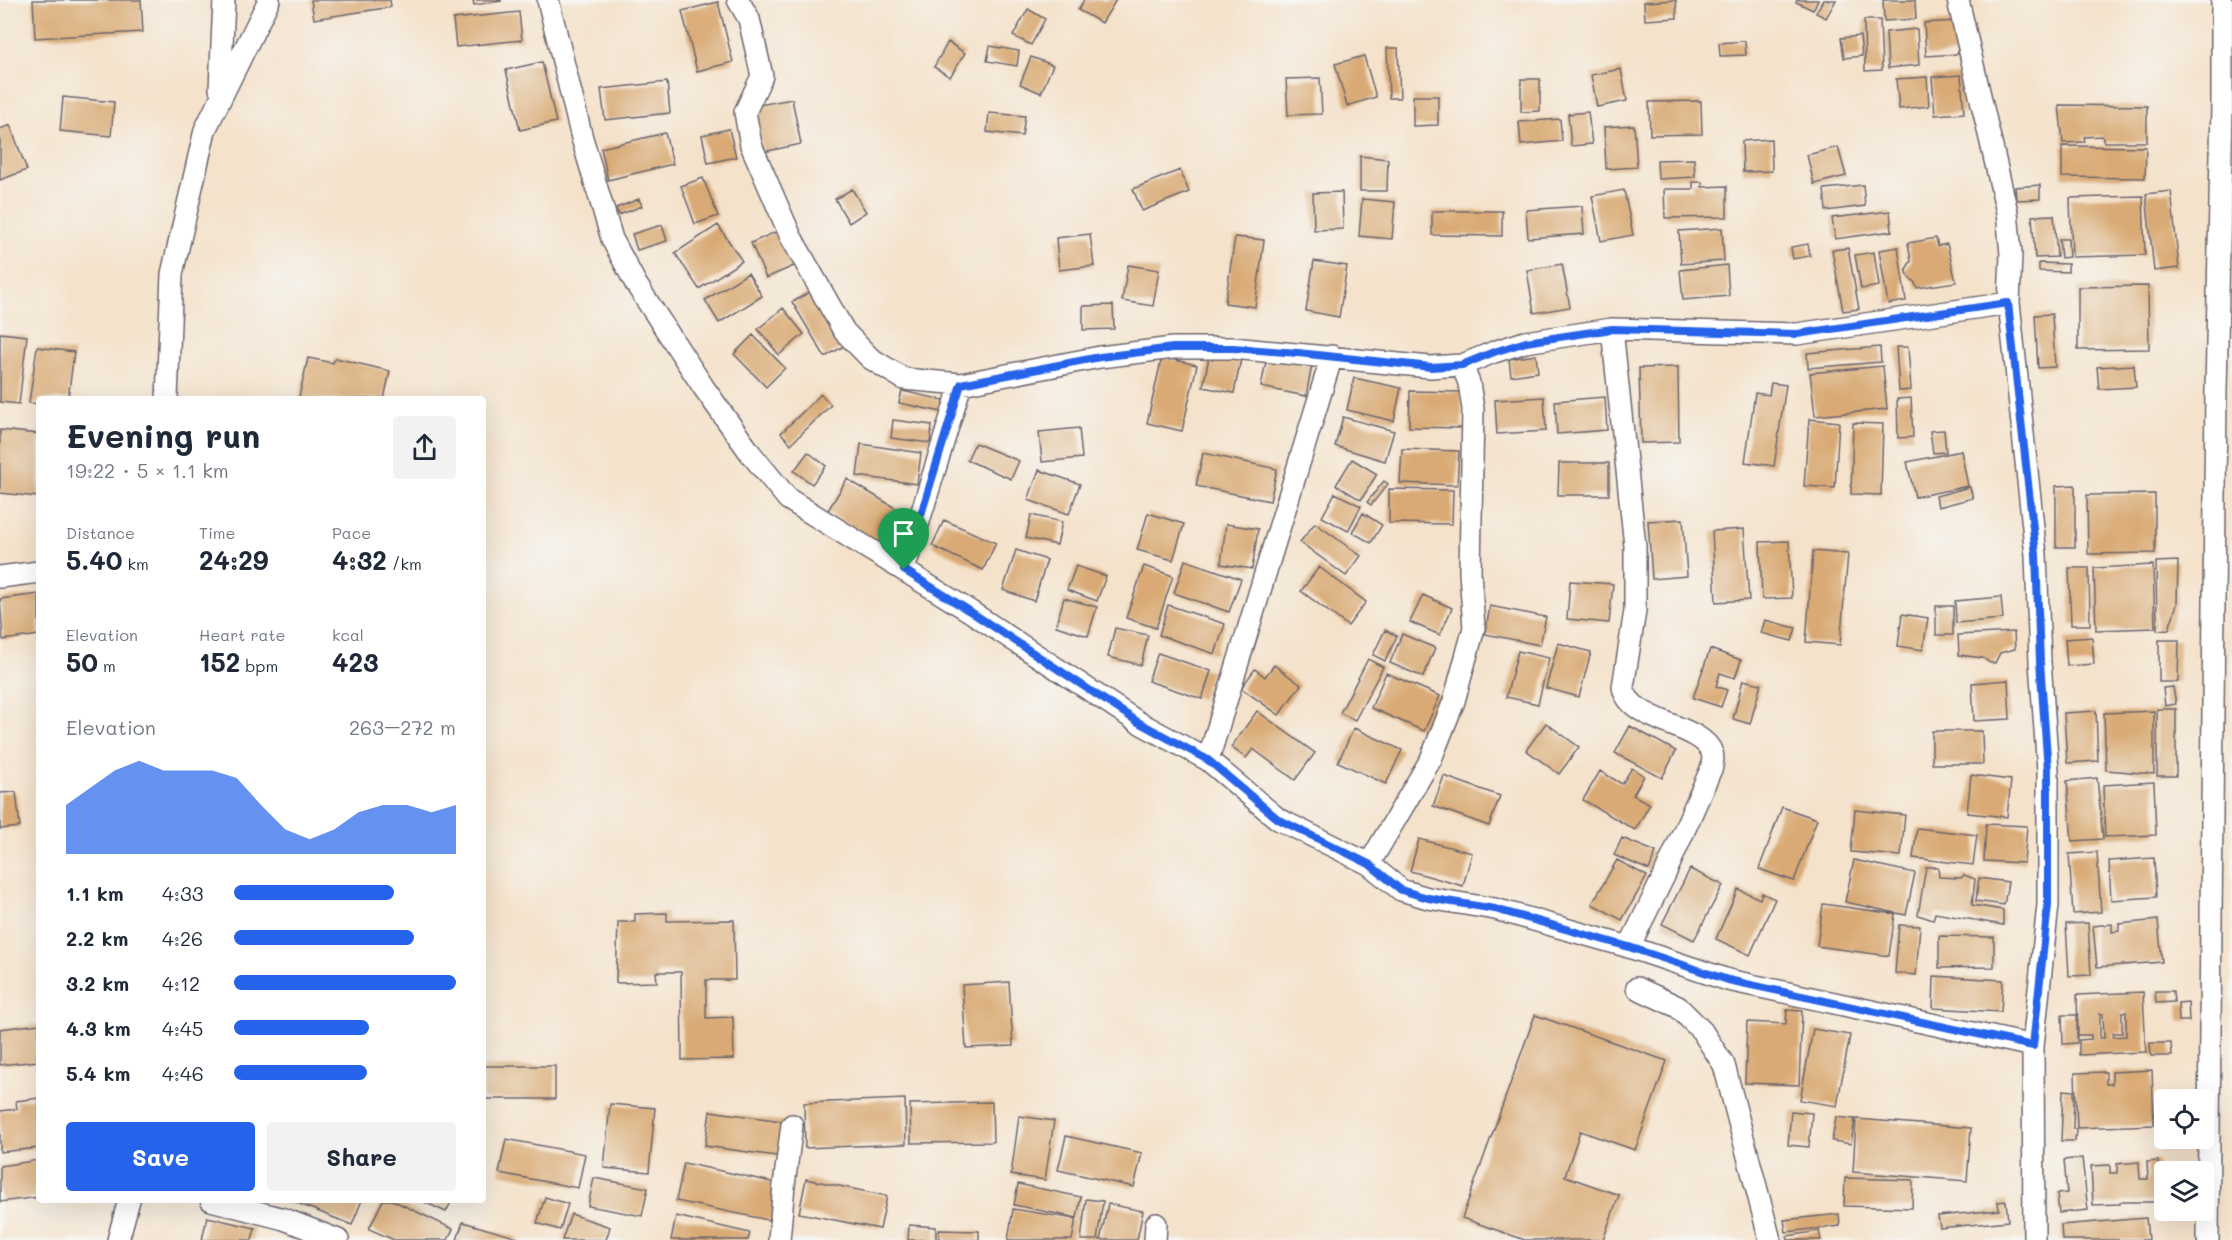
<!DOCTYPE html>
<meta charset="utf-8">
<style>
body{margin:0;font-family:Mali,sans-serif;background:#f2f2f3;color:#1f2937;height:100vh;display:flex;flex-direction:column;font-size:22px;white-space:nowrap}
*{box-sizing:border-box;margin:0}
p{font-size:20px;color:#747a83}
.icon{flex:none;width:33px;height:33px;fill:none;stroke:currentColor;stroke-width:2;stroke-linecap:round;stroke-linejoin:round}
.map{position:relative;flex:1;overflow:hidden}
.drawer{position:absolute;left:36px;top:396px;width:450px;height:807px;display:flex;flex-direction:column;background:#fff;border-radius:6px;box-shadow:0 6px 24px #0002}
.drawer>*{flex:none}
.buttons{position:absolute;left:2154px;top:1089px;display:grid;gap:12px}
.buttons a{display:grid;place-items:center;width:60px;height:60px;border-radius:6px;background:#fff;box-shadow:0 6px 24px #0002;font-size:30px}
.pin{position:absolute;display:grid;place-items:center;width:51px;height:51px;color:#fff;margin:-62px -26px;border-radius:50% 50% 50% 0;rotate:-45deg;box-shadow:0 0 6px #0007}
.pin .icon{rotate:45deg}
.round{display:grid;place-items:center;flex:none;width:63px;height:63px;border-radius:6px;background:#f2f2f3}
.head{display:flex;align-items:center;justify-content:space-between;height:102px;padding:0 30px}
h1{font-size:33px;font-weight:800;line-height:45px}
.stats{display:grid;grid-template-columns:repeat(3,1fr);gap:9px;height:102px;padding:6px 30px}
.stats div{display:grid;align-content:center}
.stats b{font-size:26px;font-weight:800}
.stats small{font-size:16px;font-weight:400}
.stats p{font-size:16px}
.chart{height:168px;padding:12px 30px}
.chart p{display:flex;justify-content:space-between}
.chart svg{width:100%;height:108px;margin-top:6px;fill:#2563eb;opacity:.7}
.button{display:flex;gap:12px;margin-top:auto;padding:12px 30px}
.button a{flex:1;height:69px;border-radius:6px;background:#2563eb;color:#fff;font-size:24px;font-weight:800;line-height:69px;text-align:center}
.button a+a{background:#f2f2f3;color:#1f2937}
ul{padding:0 30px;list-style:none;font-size:20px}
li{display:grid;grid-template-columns:96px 72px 1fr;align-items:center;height:45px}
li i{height:15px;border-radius:8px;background:#2563eb}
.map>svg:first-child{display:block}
.building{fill:#d9aa74;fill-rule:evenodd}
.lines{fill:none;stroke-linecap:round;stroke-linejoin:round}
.minor-casing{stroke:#6c656d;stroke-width:24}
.minor{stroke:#fff;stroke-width:21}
.route-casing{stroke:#fff;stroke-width:12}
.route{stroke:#2563eb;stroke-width:8}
</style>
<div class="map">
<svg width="2232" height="1240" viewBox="0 0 2232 1240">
<rect width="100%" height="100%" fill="#f6f6f2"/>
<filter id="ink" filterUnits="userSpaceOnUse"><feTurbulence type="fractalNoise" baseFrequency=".0167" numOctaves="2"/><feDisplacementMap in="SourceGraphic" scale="12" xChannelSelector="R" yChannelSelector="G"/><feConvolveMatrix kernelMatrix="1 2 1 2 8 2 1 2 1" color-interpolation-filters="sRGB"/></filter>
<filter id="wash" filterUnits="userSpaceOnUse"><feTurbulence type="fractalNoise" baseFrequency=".008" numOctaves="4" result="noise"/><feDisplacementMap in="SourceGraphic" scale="24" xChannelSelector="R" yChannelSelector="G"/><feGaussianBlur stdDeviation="1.35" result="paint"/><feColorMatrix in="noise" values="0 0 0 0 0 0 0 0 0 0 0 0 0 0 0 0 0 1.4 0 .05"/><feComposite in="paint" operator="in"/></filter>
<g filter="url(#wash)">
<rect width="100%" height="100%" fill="#f4e2cb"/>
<g id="blocks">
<path class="building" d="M33,0h108l2,32 -108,6z
M311,0h79l1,7 -77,12z
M473,0h28v1l-27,4z
M1084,0h32l-14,23 -24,-13z
M1676,0l1,18 -32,2 -1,-18z
M1797,0h21l-5,10 -17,-8z
M1823,0h13l-10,18 -10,-5z
M1883,0h32l1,19 -32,2z
M718,2l15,60 -36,9 -15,-60z
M1028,9l17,10 -14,26 -18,-9z
M519,12l3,28 -66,7 -3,-28z
M1864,20h16l2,50 -17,1z
M1956,21l2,33 -32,2 -2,-33z
M1917,29l2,36 -31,3 -2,-36z
M1860,36l2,20 -18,2 -3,-20z
M1745,41l1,14 -26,1 -1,-13z
M948,42l17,11 -15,24 -16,-10z
M990,46l29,5 -2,15 -30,-5z
M1387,48h11l2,50h-11z
M1364,56l12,41 -29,9 -12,-42z
M1031,57l22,8 -12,28 -21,-9z
M542,62l14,60 -36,8 -14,-60z
M1621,69l6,32 -30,6 -6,-32z
M1961,75l3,38 -29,2 -3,-38z
M1927,77l2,29 -30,3 -3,-30z
M1320,78l2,36 -34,1 -2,-36z
M1521,79h19v32l-19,1z
M667,82l3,31 -65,7 -4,-31z
M1413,96h25v29l-25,1z
M63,97l51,5 -3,34 -51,-5z
M792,99l9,45 -38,8 -9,-46z
M1701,101l1,33 -52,1 -1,-33z
M2059,105l88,1v36h-43l-2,-6 -18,1 1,5 -22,1z
M1588,112l4,32 -21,2 -3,-32z
M989,113l36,3 -3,20 -35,-4z
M1560,119l2,22 -41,4 -2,-23z
M10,125l17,45 -27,10v-51z
M1634,125l3,42 -31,2 -2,-42z
M729,129l7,28 -28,6 -6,-28z
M665,133l8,31 -65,16 -7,-32z
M1771,139l1,32 -29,1 -1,-31z
M2062,146l84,1 -1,31 -83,-1z
M1838,147l8,29 -32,8 -7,-29z
M1360,156l28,3 -1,32h-27z
M1694,159l1,18 -37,2 -1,-19z
M1180,170l9,22 -47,19 -9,-22z
M703,178l15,38 -23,8 -14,-38z
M1693,182h9v5l25,-1v31l-62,1 -1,-29h29z
M1863,185l2,21 -39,5 -2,-22z
M2040,185v14l-24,1 -1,-13z
M852,189l14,23 -17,11 -14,-24z
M1624,190l9,45 -32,6 -9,-45z
M2171,191l8,77 -25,3 -8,-77z
M1342,192l1,37 -29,1 -1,-37z
M2143,196l2,59 -73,2 -2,-59z
M639,199l3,7 -23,9 -3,-7z
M1362,199l33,3 -3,37 -33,-3z
M1582,206l2,28 -56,4 -2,-28z
M1432,211h70v25l-70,-1z
M1890,211l2,20 -57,8 -3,-21z
M2054,215l3,42 -22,1 -3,-42z
M662,225l5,16 -30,9 -5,-16z
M718,225l24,36 -43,28 -24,-36z
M1722,228l2,33 -43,3 -2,-33z
M780,230l16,35 -30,13 -15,-35z
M1090,234l4,32 -35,4 -3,-32z
M1235,237l29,3 -9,67 -30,-4z
M1936,238l2,8 9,-2 9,38 -39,6 -3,-7 -5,-3 -3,-9 5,-8 -3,-18z
M2059,239h9l1,18 -8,1z
M1808,244l2,12 -17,3 -2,-12z
M1898,247l8,54 -18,3 -9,-54z
M1848,248l11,61 -16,2 -11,-61z
M1874,252l5,34 -18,3 -6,-34z
M1314,261l33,5 -8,51 -33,-6z
M2039,263l29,1v8l-29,-1z
M1562,264l8,43 -36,6 -7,-43z
M1128,265l31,5 -6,36 -31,-5z
M1727,265l2,31 -46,4 -3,-30z
M748,273l14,23 -43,27 -14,-23z
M2148,286l1,63 -71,1v-63z
M813,290l33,55 -21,12 -33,-55z
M1113,305l1,24 -31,1v-24z
M783,308l21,26 -25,21 -21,-26z
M2052,314l3,53 -17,1 -3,-53z
M0,333l27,3 -8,68 -19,-2z
M753,335l32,33 -19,19 -32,-33z
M37,347l37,5 -6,47h-29v5l-10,-1z
M1880,347l1,15 -73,6 -1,-15z
M1896,347h12l3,43 -12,1z
M1210,352l31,7 -7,34 -31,-6z
M1536,355l2,17 -27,4 -2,-17z
M1267,356l45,9 -6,31 -45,-9z
M1162,357l35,8 -15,66 -35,-8z
M308,358l25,5 2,-5 55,13 -6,28h-79l-6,-2z
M2134,365l2,22 -37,2 -2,-22z
M1883,366l4,43 -72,7 -5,-43z
M1678,367l1,75 -38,1 -2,-75z
M1354,378l47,10 -7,33 -47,-11z
M1771,383l15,2 -12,81 -29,-4 10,-69 14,2z
M902,391l42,9 -2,12 -43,-9z
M1410,391l52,1v36l-53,-1z
M821,394l10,11 -40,39 -10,-11z
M1544,397l2,34 -49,3 -2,-34z
M1605,397l2,33 -50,4 -2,-33z
M1911,398l2,39 -15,1 -1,-39z
M1343,417l51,14 -9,30 -50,-15z
M1809,419l30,3 -4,66 -31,-2z
M893,420l39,5 -2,18 -39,-5z
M1853,423l30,1 -2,71 -30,-1z
M1079,428l3,30 -40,4 -3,-30z
M0,430l39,4v63l-39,-4z
M1944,430l2,22 -13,1 -3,-22z
M975,443l44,18 -8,18 -44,-19z
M861,444l60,9 -4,31 -60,-8z
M1402,449l57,2 -2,34 -57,-2z
M1961,451l7,35 -53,11 -8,-35z
M808,452l18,14 -14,18 -18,-13z
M1203,453l74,16 -7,32 -74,-15z
M1352,459l25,15 -16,26 -25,-15z
M1559,463h50v32h-51z
M1039,470l41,14 -11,30 -41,-14z
M847,479l60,36 -20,33 -60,-36z
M1384,481l4,3 -17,21 -4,-3z
M2075,485v62h-19v-61z
M1970,487l3,11 -35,9 -2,-11z
M1389,489l64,1 -1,34 -63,-1z
M1335,493l26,13 -13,25 -26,-14z
M2155,494v59l-67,1 -1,-59z
M1148,513l36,11 -11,36 -36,-10z
M1363,513l19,12 -11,18 -19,-11z
M1031,515l31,7 -5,23 -31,-7z
M1683,519l4,57 -35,3 -4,-58z
M944,520l52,23 -13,27 -51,-24z
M1315,523l46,33 -15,20 -46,-34z
M1226,524l32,5 -6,40 -31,-5z
M1744,529l5,71 -33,2 -4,-71z
M1789,541l3,57 -30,1 -2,-57z
M1016,550l31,10 -13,41 -31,-11z
M1813,551l35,3 -8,91 -34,-3z
M1185,560l56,19 -12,33 -55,-19z
M2178,561l-1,43 -8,25 -12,1 -1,-68z
M2153,565l2,63 -59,2 -2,-62z
M1076,566l30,10 -9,25 -30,-11z
M1144,566l29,10 -17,52 -30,-10z
M1319,567l47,35 -18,24 -47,-35z
M2069,568h20l1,57h-19z
M1570,581l43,3 -4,39 -42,-4z
M39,594v41l-36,5 -3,-41z
M1423,595l29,13 -12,27 -30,-13z
M2001,597l2,22 -47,4 -1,-22z
M1064,598l33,9 -9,29 -32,-10z
M1168,605l57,19 -10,30 -56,-19z
M1490,606l56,11 -6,28 -55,-11z
M1936,606h17v29h-17z
M1902,614l26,4 -5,32 -25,-4z
M1765,620l31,8 -4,13 -31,-8z
M1115,628l33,7 -7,30 -33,-8z
M1385,630l12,6 -12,25 -12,-6z
M2014,632l1,17 -15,4 -5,10h-5l-7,-5 -24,-3 -1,-20z
M1402,634l33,14 -12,29 -33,-14z
M2092,637l2,27 -27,2 -2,-27z
M2159,640h20l-1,42h-19z
M1558,643l33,9 -12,45 -33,-9z
M1710,649l31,11 -6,18 -15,-5 -4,13 11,4 -6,17 -28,-9z
M1518,651l31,7 -11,46 -32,-7z
M1158,653l53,18 -9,28 -54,-18z
M1368,659l15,8 -28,53 -15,-7z
M1274,665l27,20 -22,30 -38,-27 14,-19 10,8z
M1386,673l54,23 -16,35 -53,-23z
M1743,680l18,4 -11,40 -17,-5z
M2008,680l2,39 -36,2 -2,-38z
M2173,687l3,17 -11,2 -2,-18z
M2157,709h19v67h-19z
M1257,711l58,42 -20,27 -42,-31 -7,9 -15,-11z
M2096,711l2,50 -31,2 -3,-50z
M2154,711v63l-48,-4 -2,-57z
M1546,723l33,24 -20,27 -33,-24z
M1630,726l46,25 -14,27 -47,-25z
M1354,728l48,22 -16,34 -48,-22z
M1932,731h50l1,33h-51z
M1632,768l12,8 -11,19 17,9 -15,26 -52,-30 17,-29 22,13z
M1971,775l40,5 -4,37 -40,-4z
M1444,776l56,20 -11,30 -56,-20z
M2097,778l6,61 -31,2 -5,-60z
M2154,782l2,53 -51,2 -2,-52z
M16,792l4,35 -20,2v-36z
M1782,807l35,12 -23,62 -35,-12z
M1855,810l50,5 -4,41 -50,-4z
M1986,824l41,2 -3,37 -40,-2z
M1917,828l60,7 -4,30 -60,-7z
M1622,838l34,14 -7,18 -35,-15z
M1419,839l53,14 -9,33 -53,-15z
M2097,852l4,60 -28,2 -4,-60z
M2154,858l2,39 -45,3 -2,-39z
M1617,860l30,16 -25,44 -30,-16z
M1854,860l61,13 -9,42 -61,-13z
M1926,867h12l1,10 22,1 3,-3 11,4 -3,26 31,5v15l-68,-12 -2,7 -15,-5z
M1690,869l33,16 -29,55 -32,-16z
M1979,878l29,4 -4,23 -28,-4z
M1738,889l22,10 2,-6 13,6 -25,56 -34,-16z
M1823,904l72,10 -6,42 -72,-10z
M667,913v8l67,-1 1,60h-29v38l27,-1 1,42 -52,1 -1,-88h-25l1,10 -41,1 2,-61h17v-8z
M2158,920l4,42 -65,5 -4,-41 19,-2v8l7,-1v-7z
M2088,923l3,52 -22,1 -3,-52z
M1899,925l21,1 -4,49 -21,-2z
M1939,936l55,1v30l-55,1z
M1934,976l69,4 -2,32 -68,-4z
M1009,982l4,64 -47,2 -4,-63z
M2155,991h18l1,11 -18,1z
M2143,992l3,60 -67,3v-15l12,-1v-4h-13l-1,-40zM2122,1012h4v24l-13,1v-4h9zM2100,1014h3l1,24h-4z
M2188,1002l1,19h-10l-1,-18z
M1787,1010l15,1 -3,74 -54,-2 2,-61 39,2z
M1535,1015l132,46 -32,89 -55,-19 -15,45 54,19 -16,45h-78l-63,-22z
M2062,1015h15v28l-14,1z
M39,1024v37l-39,4v-36z
M1813,1029l37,6 -13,71 -37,-6z
M2150,1043h21l1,13h-21z
M483,1066h72v33h-72z
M2152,1070l2,55 -77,3 -2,-55 31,-1v12h6v-12z
M2063,1090l11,1 -1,38h3l-1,12h-14z
M39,1098v50l-39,4v-41l17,-2 -1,-8z
M905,1099l1,45 -101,4 -1,-45z
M992,1102l1,40 -82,1 -1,-39z
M610,1104l45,4 -6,64 -45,-4z
M710,1111l78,11 -5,35 -78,-11z
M1791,1111l21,2 -3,34 -21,-2z
M1019,1116l35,5 -9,59 -34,-5z
M1836,1117l19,2 -4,25 -19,-3z
M1856,1119l115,9 -4,53 -114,-9z
M1066,1136l76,17 -8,34 -76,-17z
M506,1139l79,15 -7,34 -79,-15z
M2082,1158l6,52 -29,3 -2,-19 10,-1 -3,-33z
M39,1160v37l-39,5v-36z
M2158,1161l2,41h-40v2l-27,1 -2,-39 19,-1v8h7v-9l22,-2 1,17h8l-1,-17z
M684,1163l97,21 -8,37 -97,-20z
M594,1178l54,10 -6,28 -54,-10z
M1845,1178l68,2 -1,28 -68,-2z
M806,1179l81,17 -7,33 -81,-16z
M1018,1184l63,13 -4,21 -63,-13z
M545,1197l23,7 -8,26 -23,-7z
M1086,1199l17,2 -6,39h-16z
M290,1200h72l-10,25z
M383,1200h9l61,29 -5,11h-54l-25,-11z
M420,1200h32l-6,12z
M2006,1201l2,20 -68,7 -2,-12 61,-6 -1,-8z
M1108,1204l35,7 -6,29h-37z
M1013,1209l63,10 -4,21h-64z
M571,1214l39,13 -4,13h-44z
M1839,1214l1,12 -54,6 -2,-12z
M676,1216l74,17 -2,7h-77z
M207,1217l48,11 -3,12h-50z
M2146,1218l2,22h-86l-1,-15z
M463,1222l58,17v1h-64z
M909,1225l27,2v13h-28z
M939,1230l40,1v9h-40z
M1819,1231l2,9h-33l-1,-4z"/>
</g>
</g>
<g filter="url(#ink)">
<use href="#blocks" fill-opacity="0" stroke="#6c656d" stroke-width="1.5"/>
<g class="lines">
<g class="minor-casing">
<path id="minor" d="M548,0l34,138 30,101 24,45 68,104 47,66 37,45 180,111 170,112 70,38 70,59 91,45 32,26 27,8 67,11 134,38 99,33 305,66
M738,0l11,19 13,57 -17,36 6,33 40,92 53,94 26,27 34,21 57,5 139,-27 73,-9h60l197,19 32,-2 32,-13 31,-10 87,-13 185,5 212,-31
M1958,0l49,212 4,42 -2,49 27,252 4,107 8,108v135l-15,141 1,194
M220,89l4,-89
M1612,329l23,217v65l-12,76c6,36 80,37 89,66 2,3 0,10 0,14l-47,107 -36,73
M167,399l5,-125 33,-144 64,-130
M904,570l57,-186
M0,577l39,-5
M1208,760l124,-404
M1369,864l62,-105 23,-58 20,-73 -4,-56 3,-163 -4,-26 -7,-18
M1637,988l41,19 24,24 22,34 46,175
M211,1200l73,19 54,21
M118,1240l11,-40
M779,1240l5,-55 8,-60
M1155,1240l1,-16
M2208,1240l8,-849 6,-285v-106"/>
</g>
<use href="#minor" class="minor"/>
</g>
</g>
<g class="lines" filter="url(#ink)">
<g class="route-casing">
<path id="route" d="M2008,303l28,252 4,107 8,108v135l-15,141 -305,-66 -99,-33 -134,-38 -67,-11 -27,-8 -32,-26 -91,-45 -70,-59 -70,-38 -170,-112 -64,-40 57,-186 139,-27 73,-9h60l65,5 133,14 31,-2 32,-13 32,-10 86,-13 185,5z"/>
</g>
<use href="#route" class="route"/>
</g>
</svg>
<div class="buttons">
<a><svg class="icon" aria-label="locate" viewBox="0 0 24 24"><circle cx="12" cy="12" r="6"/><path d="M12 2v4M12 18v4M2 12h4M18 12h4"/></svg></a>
<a><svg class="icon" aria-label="layers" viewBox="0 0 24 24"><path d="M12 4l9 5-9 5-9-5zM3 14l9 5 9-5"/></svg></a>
</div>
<div class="pin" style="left:904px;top:570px;background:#1e9e55"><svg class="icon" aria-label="arrive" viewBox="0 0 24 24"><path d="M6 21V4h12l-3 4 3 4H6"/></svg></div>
<section class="drawer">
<div class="head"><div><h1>Evening run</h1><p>19:22 · 5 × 1.1 km</p></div><a class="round"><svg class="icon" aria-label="share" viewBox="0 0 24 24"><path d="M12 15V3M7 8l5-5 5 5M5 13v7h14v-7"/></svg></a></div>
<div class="stats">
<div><p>Distance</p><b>5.40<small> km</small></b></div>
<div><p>Time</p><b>24:29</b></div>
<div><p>Pace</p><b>4:32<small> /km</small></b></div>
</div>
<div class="stats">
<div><p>Elevation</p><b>50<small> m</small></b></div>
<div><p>Heart rate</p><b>152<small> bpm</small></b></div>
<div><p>kcal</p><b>423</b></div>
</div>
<div class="chart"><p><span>Elevation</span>263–272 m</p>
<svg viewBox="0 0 160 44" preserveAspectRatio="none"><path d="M0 44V24L10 17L20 10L30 6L40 10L50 10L60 10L70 13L80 24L90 34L100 38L110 34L120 27L130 24L140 24L150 27L160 24V44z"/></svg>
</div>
<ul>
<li><b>1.1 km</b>4:33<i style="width:72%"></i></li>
<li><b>2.2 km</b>4:26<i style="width:81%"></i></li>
<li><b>3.2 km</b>4:12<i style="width:100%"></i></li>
<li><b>4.3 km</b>4:45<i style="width:61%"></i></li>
<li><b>5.4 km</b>4:46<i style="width:60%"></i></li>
</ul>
<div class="button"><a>Save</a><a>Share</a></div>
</section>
</div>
